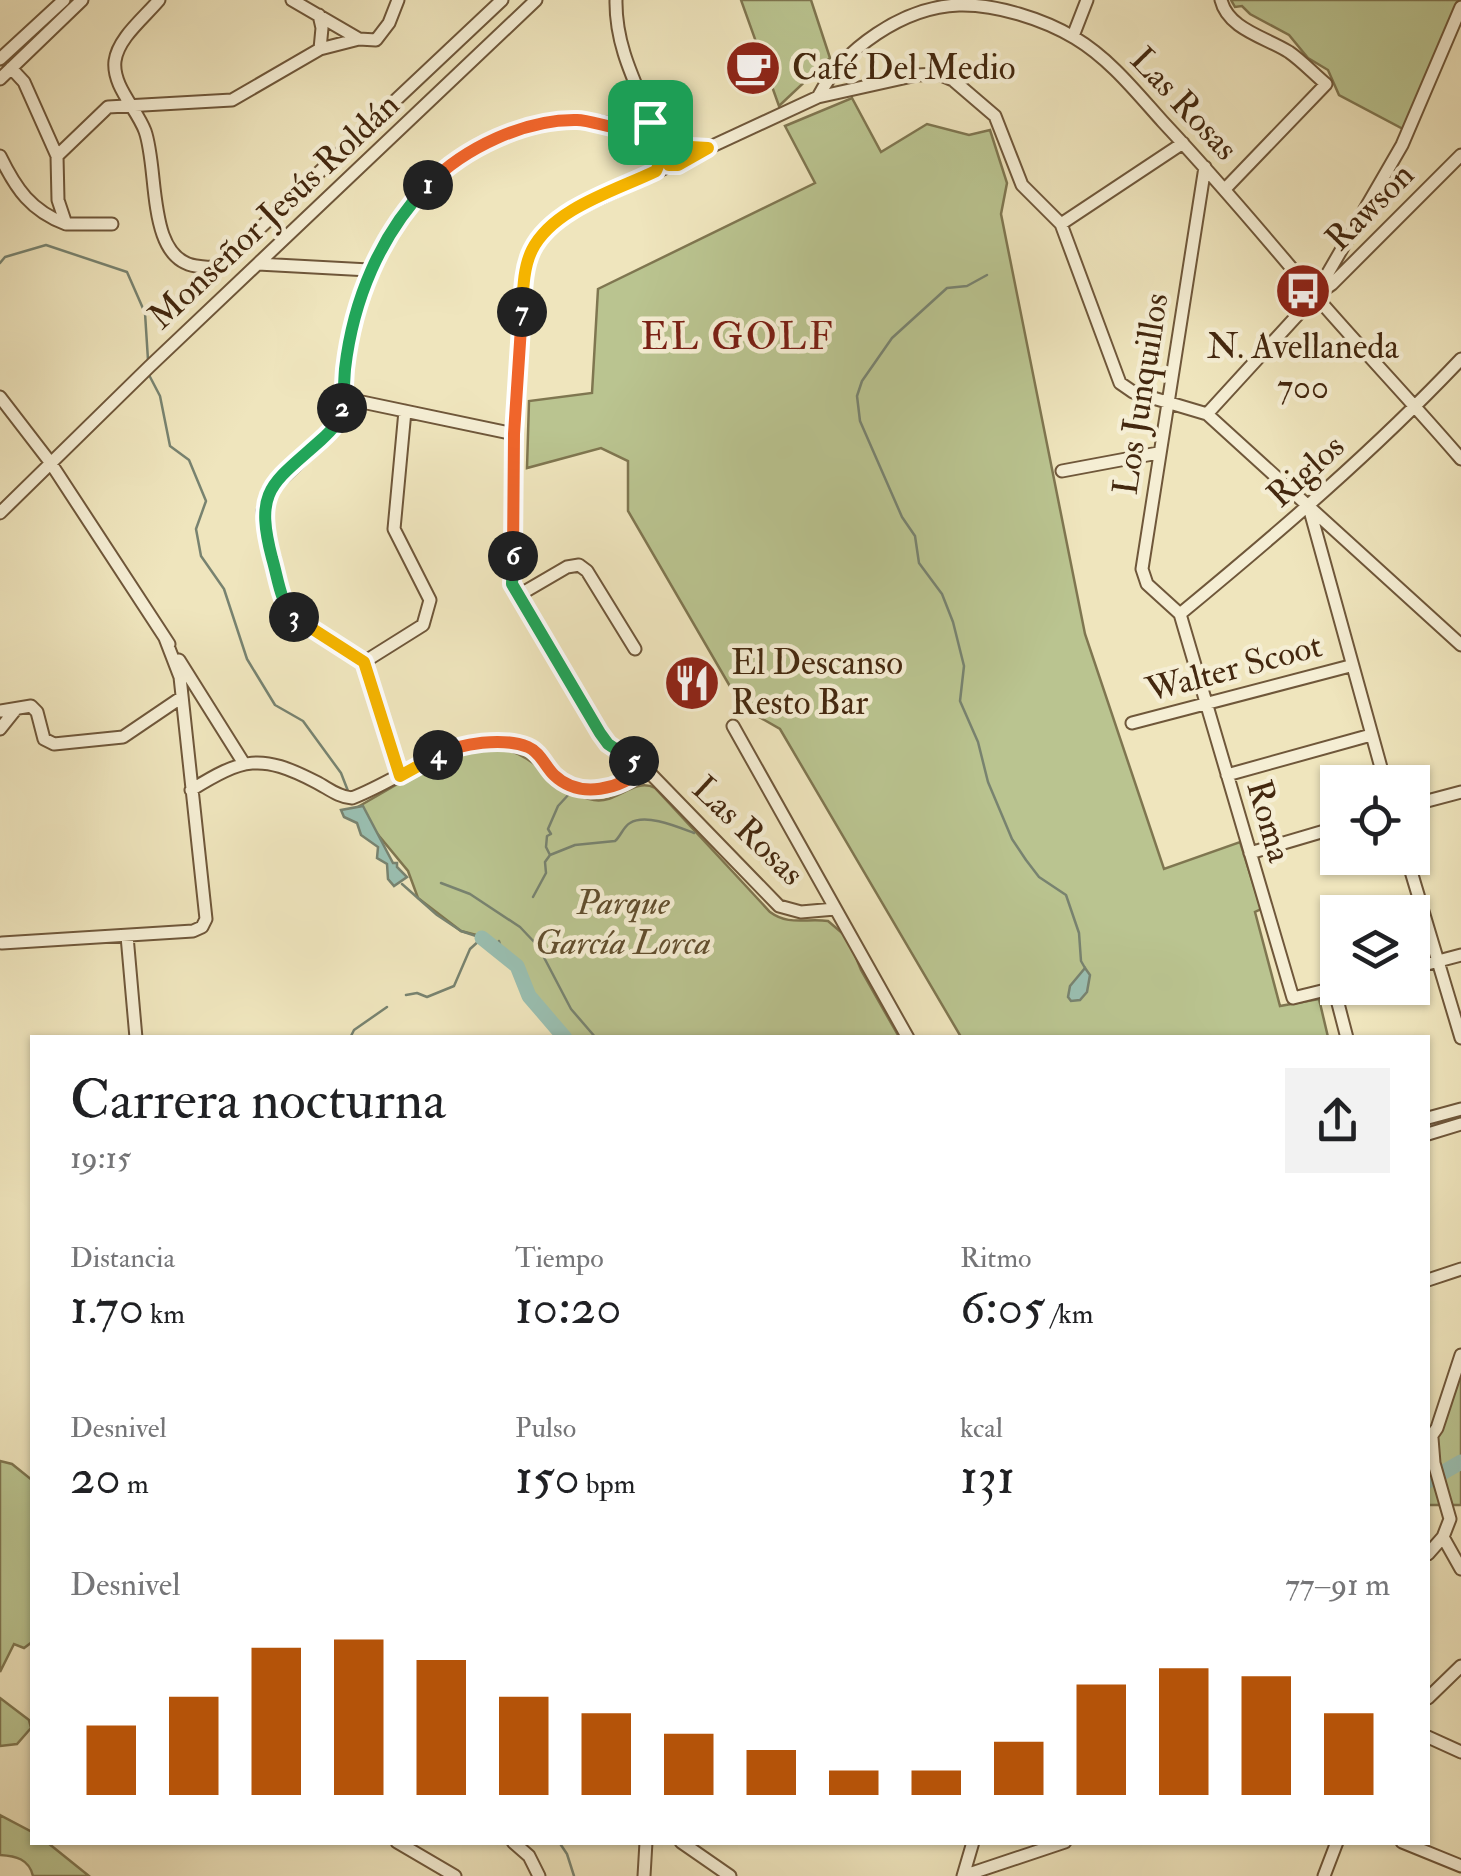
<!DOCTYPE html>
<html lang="es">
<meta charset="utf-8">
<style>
body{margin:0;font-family:"IM FELL Double Pica",serif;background:#f2f2f2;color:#202124;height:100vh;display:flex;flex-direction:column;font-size:38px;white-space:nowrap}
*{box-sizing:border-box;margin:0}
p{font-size:32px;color:#757577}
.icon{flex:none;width:55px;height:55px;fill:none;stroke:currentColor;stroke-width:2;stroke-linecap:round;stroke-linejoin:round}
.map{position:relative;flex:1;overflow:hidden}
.side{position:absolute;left:30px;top:1035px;width:1400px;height:810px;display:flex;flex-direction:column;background:#fff;border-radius:0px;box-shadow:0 2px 8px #0004}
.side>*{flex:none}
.controls{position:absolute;left:1320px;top:765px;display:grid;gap:20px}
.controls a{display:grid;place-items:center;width:110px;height:110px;border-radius:0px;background:#fff;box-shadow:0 2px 8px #0004;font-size:50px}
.pin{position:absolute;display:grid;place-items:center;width:85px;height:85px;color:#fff;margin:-42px;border-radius:20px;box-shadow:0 5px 15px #0006}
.km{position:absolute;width:50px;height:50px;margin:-25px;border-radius:50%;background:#222;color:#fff;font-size:28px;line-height:50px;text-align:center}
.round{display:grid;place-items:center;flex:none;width:105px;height:105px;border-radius:0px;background:#f2f2f2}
.head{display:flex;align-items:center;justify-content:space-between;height:170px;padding:0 40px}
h1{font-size:55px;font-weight:600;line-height:75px}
.metrics{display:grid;grid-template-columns:repeat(3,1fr);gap:15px;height:170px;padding:10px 40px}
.metrics div{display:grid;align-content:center}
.metrics b{font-size:50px;font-weight:600}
.metrics small{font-size:28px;font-weight:400}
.metrics p{font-size:28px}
.chart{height:280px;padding:20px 40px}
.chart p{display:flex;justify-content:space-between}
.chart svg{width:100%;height:180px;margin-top:10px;stroke:#b45309;stroke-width:6}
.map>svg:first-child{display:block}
.green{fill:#bac490;stroke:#7f7650;stroke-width:2.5}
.water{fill:#9abfb1;stroke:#788370;stroke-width:2.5}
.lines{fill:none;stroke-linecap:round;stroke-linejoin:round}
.stream{stroke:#788370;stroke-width:2.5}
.river{stroke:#9abfb1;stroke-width:15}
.minor-casing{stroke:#6f573a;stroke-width:15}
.minor{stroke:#f5eed4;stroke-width:11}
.split-1-casing{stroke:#fff;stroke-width:20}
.split-2-casing{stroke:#fff;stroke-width:20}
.split-3-casing{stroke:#fff;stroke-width:20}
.split-4-casing{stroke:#fff;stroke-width:20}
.split-5-casing{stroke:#fff;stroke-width:20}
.split-6-casing{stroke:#fff;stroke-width:20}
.split-7-casing{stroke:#fff;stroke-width:20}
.split-8-casing{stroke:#fff;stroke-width:20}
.split-9-casing{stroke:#fff;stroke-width:20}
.split-1{stroke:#f0652b;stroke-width:12}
.split-2{stroke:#22a559;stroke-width:12}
.split-3{stroke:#22a559;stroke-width:12}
.split-4{stroke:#f5b400;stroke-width:12}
.split-5{stroke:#f0652b;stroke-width:12}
.split-6{stroke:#22a559;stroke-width:12}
.split-7{stroke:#f0652b;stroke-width:12}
.split-8{stroke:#f5b400;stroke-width:12}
.split-9{stroke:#f5b400;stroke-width:12}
.labels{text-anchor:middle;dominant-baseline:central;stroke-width:9;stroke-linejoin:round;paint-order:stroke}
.poi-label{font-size:35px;fill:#44280f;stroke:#f5eed4;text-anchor:start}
.street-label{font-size:35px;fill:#44280f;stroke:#f5eed4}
.park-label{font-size:35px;font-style:italic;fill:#624f2f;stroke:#f5eed4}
.neighbourhood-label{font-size:38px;letter-spacing:2.5px;fill:#7a1f14;stroke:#f5eed4}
</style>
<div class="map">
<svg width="1461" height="1876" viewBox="0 0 1461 1876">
<rect width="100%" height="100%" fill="#efe5bd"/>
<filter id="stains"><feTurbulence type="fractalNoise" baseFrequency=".002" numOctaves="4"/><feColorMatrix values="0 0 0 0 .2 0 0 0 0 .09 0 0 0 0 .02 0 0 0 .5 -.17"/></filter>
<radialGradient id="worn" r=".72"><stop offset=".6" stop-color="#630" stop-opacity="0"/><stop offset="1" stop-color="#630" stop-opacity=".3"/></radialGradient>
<path class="green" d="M741,0h70l19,58 -51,48z
M1231,0h230v1l-56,129 -66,-35 -11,-25 -20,-12 -19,-23 -39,-21 -8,-8 -7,1z
M852,98l29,54 46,-28 42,11 21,-5 17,53 -6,31 84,420 79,235 76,-27 21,67 -6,3 25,94 39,-7 9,38h-367l-181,-308 -38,-22 -114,-196v-50l-27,-13 -74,20 2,-67 63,-8 6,-104 217,-106 -30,-57z
M503,749c36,7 53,44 91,51 23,4 40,-23 61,-12l115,124c19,14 36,6 58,9l20,17 13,32 38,67h-334l-36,-41 -12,-30 -15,-14 -22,-16 -19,-5 -43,-33 -10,-27 -52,-63 95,-55z
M1461,1367v138h-33v-62z
M0,1461l12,3 20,16v162l-8,6 -10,-4 -14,28z
M0,1698l29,22 2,8 -14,16 -17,2z
M0,1815l32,17v10l16,1 41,33h-56c-4,-17 -17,-20 -33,-21z"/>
<path class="water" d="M363,806l30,57h4v4l10,10 -13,9 -6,-7 -1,-15 -10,-6 1,-11 -17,-12 -4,-12 -13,-6 -3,-7z
M1085,968l5,7 -3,17 -7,8 -9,1 -3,-4 2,-11z"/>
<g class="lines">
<path class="stream" d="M0,263l5,-6 41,-12 81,27 18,41 3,47
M987,275l-20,11 -20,2 -55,50 -30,43 -5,15 3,25 42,96 13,19 4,27 23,31 11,28 11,44 -4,35 18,41 10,40 24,57 14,21 13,17 27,18 13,38 2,28 4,7
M148,373l12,23 10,50 19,14 17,41 -10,28 5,27 23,33 23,70 28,46 28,16 38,52 7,18
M550,855l25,-10 40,-4c6,-5 8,-14 15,-18 16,-10 48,4 64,10
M441,883l29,11 50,33 18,19 33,63 25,29
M402,884l35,31 24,16 21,7 -12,11 -16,37 -27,11 -10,-4 -11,2
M533,897l13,-24 -1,-11 5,-7 -4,-8 1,-11 4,-2 -3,-5 10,-23 12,-13
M499,941l3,10
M350,1038l4,-8 33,-23
M559,1842l8,12 7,22"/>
<path class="river" d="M482,938l35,28 12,30 36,42
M1428,1481l33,-19"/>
<g class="minor-casing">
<path id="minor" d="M159,0c-15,18 -41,38 -44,61 -3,25 22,48 30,70 14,39 1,128 51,135 12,2 20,2 29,-5l277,-261
M292,0l67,39
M616,0c-1,60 34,105 49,160l7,6
M1221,0c7,29 44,37 68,52 13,9 25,22 37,32l-101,105
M319,15l3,13 -2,21
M1073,36l14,-36
M0,59l64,-59
M11,68l13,14 33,74
M0,79l82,-79
M818,97c25,-48 85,-90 141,-92 37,-1 84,14 116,33 35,21 61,54 88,84 45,48 88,98 131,149 54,64 112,124 167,188
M0,156c16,33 31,55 66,68
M112,224h-46l-8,-24 -1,-44 51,-49 124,-7 88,-51 39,-10 17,1 13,-17 9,-23
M1061,224l122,-81
M258,264l111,6
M1317,292l85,-147 59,-138
M0,397l50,65 119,182
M343,398l171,36
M1207,414l108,-118 17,-12 129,-129
M1062,471l96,-18
M1309,507l76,275
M0,513l149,-146 387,-367
M519,595l48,-28 12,-2 8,6 48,78
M1180,614l-33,-30 -5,-15 63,-402
M1180,614l113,384 45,-11
M1180,614c98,-81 194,-163 281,-255
M179,660l64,102
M364,662l59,-37 7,-25 -36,-71 11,-118
M0,711l31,-5 6,6 7,27 10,5 69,-7 59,-40
M1132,723l218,-57
M733,726l175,312
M0,729l16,-20
M399,775l-35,-113 -73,-47 -8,-14 -18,-71 -2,-19 5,-19 67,-64c9,-20 8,-39 10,-60 3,-19 7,-41 12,-60 26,-96 110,-183 214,-188 26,-1 58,7 82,16 19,7 29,14 51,12
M1227,775l144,-40
M191,790c52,-32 69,-37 125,-8 12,6 22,15 36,16 50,-19 95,-60 152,-56 37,3 30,20 55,38 27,19 63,8 86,-12
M1412,805l49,-13
M1250,853l88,-26
M1407,858l54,180
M835,909l-34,3 -22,-6 -134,-138 -37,-24 -96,-161 2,-149 10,-151 7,-31 12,-20 25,-19 250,-116 99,-22 22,-1 14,6 42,36 27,69 39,39 59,159 13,9 74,22 254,231
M127,936l9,102
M2,943l191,-12 9,-4 4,-8 -26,-242 -15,-39
M1412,968l49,-13
M1334,988l13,50
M1428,1118l33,-9
M1428,1134l33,-10
M1428,1280l33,-11
M1432,1438l2,25 16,56
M1428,1441l9,-13 24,-73
M1443,1537l18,32
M1428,1554l15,-17 7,-18
M1428,1698l33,-32
M1428,1737l33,15
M397,1842l58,34
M513,1842l16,14 10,20
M681,1842l49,34
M1402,1842l59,24
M644,1876l2,-34
M963,1876l102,-34
M963,1876l10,-34
M1324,1876l13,-34"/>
</g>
<use href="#minor" class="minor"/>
</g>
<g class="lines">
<g class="split-1-casing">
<path id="split-1" d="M428,185c36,-37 97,-66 149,-65 20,0 61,21 73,2"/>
</g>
<g class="split-2-casing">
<path id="split-2" d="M342,408c2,-13 2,-26 3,-39 8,-69 35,-134 83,-184"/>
</g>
<g class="split-3-casing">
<path id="split-3" d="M294,617c-14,-15 -16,-39 -22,-59 -18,-69 0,-74 49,-118 11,-10 18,-17 21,-32"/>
</g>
<g class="split-4-casing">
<path id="split-4" d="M294,617l70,45 36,114 38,-21"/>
</g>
<g class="split-5-casing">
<path id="split-5" d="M438,755c23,-12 65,-18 90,-8 12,5 17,19 26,28 26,25 67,14 90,-7l-10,-7"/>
</g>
<g class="split-6-casing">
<path id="split-6" d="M513,556l-1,28 88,149 8,11 26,17"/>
</g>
<g class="split-7-casing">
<path id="split-7" d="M513,556l1,-122 8,-122"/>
</g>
<g class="split-8-casing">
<path id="split-8" d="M522,312c1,-20 1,-44 10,-62 21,-42 85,-60 124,-79l9,-21 8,-4"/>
</g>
<g class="split-9-casing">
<path id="split-9" d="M650,122l19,43h9l30,-17 -35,-2"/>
</g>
<use href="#split-1" class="split-1"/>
<use href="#split-2" class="split-2"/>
<use href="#split-3" class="split-3"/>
<use href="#split-4" class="split-4"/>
<use href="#split-5" class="split-5"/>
<use href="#split-6" class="split-6"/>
<use href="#split-7" class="split-7"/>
<use href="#split-8" class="split-8"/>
<use href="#split-9" class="split-9"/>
</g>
<defs>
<g id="cafe-disc" transform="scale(2.875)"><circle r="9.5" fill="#8f2418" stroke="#f5eed4"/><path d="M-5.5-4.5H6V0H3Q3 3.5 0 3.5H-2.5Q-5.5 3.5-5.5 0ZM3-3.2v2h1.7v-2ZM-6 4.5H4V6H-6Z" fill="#fff"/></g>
<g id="bus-disc" transform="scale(2.875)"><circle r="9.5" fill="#8f2418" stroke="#f5eed4"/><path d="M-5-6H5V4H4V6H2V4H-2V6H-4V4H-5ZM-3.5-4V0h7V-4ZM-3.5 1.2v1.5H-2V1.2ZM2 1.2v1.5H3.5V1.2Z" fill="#fff"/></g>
<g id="restaurant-disc" transform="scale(2.875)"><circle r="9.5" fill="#8f2418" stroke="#f5eed4"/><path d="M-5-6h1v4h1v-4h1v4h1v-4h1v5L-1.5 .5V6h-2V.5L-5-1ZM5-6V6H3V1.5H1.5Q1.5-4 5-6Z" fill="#fff"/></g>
</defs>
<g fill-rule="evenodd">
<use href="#cafe-disc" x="753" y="68"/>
<use href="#bus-disc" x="1303" y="291"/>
<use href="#restaurant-disc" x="692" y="683"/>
</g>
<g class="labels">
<g class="poi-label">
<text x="792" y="68">Café Del Medio</text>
<text x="1303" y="347" text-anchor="middle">N. Avellaneda<tspan x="1303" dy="40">700</tspan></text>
<text x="731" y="663">El Descanso<tspan x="731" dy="40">Resto Bar</tspan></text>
</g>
<g class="street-label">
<text transform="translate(1184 104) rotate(47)">Las Rosas</text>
<text transform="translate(1370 207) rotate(-45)">Rawson</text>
<text transform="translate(274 211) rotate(-43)">Monseñor Jesús Roldán</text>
<text transform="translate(1141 394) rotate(-81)">Los Junquillos</text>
<text transform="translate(1306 471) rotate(-42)">Riglos</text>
<text transform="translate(1234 668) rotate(-15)">Walter Scoot</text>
<text transform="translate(1269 821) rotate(74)">Roma</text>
<text transform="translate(748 831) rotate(44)">Las Rosas</text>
</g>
<g class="park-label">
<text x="623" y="903">Parque<tspan x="623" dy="40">García Lorca</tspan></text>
</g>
<g class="neighbourhood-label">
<text x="738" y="337">EL GOLF</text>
</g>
</g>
<rect width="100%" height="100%" filter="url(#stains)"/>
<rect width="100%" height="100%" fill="url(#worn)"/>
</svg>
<div class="controls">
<a><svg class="icon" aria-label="locate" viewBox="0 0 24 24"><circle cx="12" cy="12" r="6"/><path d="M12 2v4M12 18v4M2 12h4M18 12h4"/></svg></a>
<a><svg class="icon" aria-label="layers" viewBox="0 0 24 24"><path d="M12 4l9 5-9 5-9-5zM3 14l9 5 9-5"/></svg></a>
</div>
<div class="pin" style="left:650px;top:122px;background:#1e9e55"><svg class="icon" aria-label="arrive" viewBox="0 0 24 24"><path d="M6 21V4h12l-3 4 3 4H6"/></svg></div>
<b class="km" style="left:428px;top:185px">1</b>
<b class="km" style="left:342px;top:408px">2</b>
<b class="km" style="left:294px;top:617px">3</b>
<b class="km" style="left:438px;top:755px">4</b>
<b class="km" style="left:634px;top:761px">5</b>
<b class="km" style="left:513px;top:556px">6</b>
<b class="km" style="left:522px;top:312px">7</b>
<section class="side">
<div class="head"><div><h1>Carrera nocturna</h1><p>19:15</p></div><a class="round"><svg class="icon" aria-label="share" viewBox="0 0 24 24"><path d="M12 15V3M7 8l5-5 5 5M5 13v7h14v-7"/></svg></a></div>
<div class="metrics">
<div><p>Distancia</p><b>1.70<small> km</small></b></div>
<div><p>Tiempo</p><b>10:20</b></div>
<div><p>Ritmo</p><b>6:05<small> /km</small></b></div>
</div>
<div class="metrics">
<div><p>Desnivel</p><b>20<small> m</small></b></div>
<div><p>Pulso</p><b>150<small> bpm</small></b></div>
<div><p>kcal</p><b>131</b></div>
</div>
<div class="chart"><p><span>Desnivel</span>77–91 m</p>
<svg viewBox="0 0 160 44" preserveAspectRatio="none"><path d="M5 44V27M15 44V20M25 44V8M35 44V6M45 44V11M55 44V20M65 44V24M75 44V29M85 44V33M95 44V38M105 44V38M115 44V31M125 44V17M135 44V13M145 44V15M155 44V24"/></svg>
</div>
</section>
</div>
